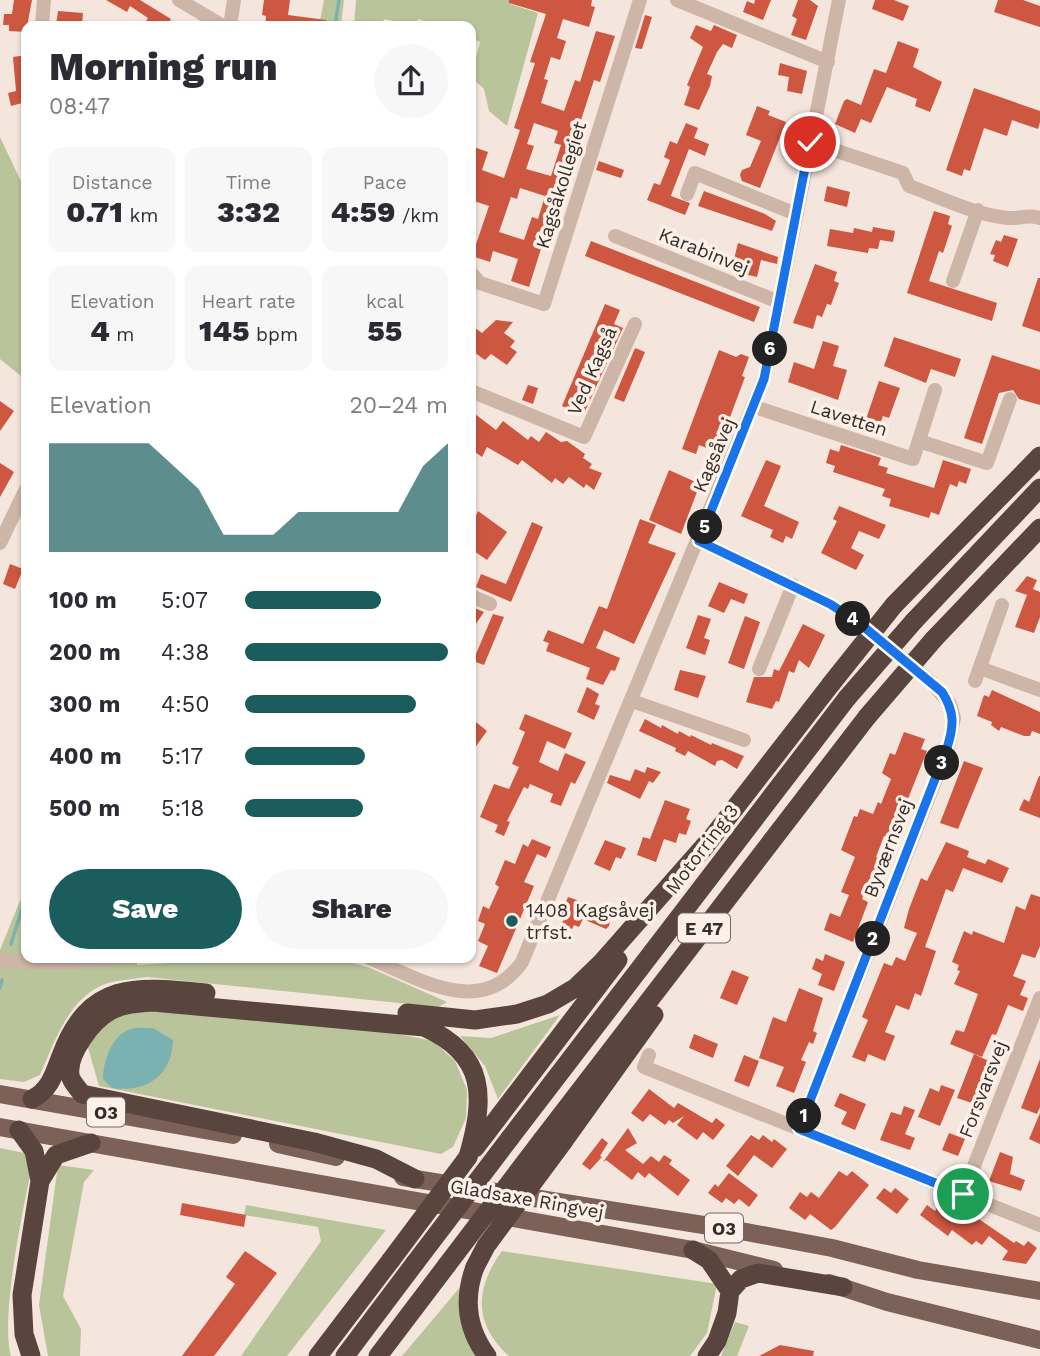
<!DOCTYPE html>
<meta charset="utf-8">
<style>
body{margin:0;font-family:"Work Sans",sans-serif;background:#f7f7f7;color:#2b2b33;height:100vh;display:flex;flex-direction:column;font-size:26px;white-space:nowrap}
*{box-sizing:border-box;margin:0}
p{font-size:23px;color:#7c7c81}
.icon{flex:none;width:38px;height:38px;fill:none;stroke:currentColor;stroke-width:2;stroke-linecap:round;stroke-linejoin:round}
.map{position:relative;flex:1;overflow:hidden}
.details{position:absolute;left:21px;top:21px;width:455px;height:942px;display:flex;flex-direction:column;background:#fff;border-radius:14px;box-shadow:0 2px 5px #0004}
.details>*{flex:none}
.pin{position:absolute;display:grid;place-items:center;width:60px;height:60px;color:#fff;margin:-30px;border:4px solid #fff;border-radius:50%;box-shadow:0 2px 7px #0007}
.km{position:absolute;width:35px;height:35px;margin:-18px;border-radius:50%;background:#222;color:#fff;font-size:19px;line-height:35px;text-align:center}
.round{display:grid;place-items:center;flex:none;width:74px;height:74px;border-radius:37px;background:#f7f7f7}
.head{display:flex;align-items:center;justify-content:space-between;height:119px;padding:0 28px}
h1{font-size:38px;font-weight:800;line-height:52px}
.figures{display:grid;grid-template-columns:repeat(3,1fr);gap:10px;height:119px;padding:7px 28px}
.figures div{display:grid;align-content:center;border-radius:14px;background:#f7f7f7;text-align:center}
.figures b{font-size:30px;font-weight:800}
.figures small{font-size:19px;font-weight:400}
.figures p{font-size:19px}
.chart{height:196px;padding:14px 28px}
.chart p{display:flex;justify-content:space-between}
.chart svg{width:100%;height:126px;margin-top:7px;fill:#1a5d5c;opacity:.7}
.primary-button{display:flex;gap:14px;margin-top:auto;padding:14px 28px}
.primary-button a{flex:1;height:80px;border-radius:42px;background:#1a5d5c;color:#fff;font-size:28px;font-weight:800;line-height:80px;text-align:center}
.primary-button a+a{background:#f7f7f7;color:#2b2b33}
ul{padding:0 28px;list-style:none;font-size:23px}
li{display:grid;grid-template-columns:112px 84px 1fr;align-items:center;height:52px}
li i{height:18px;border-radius:9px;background:#1a5d5c}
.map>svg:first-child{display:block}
.green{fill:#b9c49a}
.water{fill:#79b2b0}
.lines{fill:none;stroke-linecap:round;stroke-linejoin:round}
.stream{stroke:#79b2b0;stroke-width:3.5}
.building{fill:#cd5740;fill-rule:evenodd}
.minor{stroke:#cdb5a7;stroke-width:14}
.major{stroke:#7b6158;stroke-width:18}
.highway{stroke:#5a453e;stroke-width:19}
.highway-bridge{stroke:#5a453e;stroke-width:19}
.route-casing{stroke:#fff;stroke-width:14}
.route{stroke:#1a73e8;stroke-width:9}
.poi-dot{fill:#1a5d5c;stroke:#fbf1e8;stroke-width:2.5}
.labels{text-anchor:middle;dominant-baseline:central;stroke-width:7;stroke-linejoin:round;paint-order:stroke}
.shield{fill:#fbf1e8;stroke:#726762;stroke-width:2}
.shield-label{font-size:18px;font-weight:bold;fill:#382c28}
.street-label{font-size:19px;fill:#382c28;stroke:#fbf1e8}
.poi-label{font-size:19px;fill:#382c28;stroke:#fbf1e8;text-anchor:start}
</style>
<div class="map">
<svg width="1040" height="1356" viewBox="0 0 1040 1356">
<rect width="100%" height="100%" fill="#f4e6dc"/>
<path class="green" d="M324,0h20l-3,26h-22z
M356,0h156l-2,4 28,9 -31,113 -18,-15 -5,-22 -13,-12 9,-35 -9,-4v-12h-32l-21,-7 -2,7 -32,-7 -2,7h-28z
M0,137l26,55v188l-26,-21z
M26,886v71h111v8l120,-8h73l38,10 79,35 -9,5 -291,-30c-13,2 -27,3 -39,6 -39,13 -53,58 -68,92l-16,7 -24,-3v-129z
M137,1009l232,19 64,13 22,20 12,29 -1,28 -13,29 -12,7 -342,-68 -12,-42 24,-25z
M560,1015l-62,84 -13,-33 -25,-30 31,2z
M0,1148l24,5 8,13c-9,44 -32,151 -21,190h-11z
M58,1165l36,5 -10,12 -21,114 18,33 -1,27h-32l-9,-51z
M246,1205l140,25 -99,126h-46l80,-115 -3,-14 -74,-12z
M502,1251l215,33 -10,49 -17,23h-181c-36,-32 -34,-68 -7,-105z
M461,1286l16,70h-75z
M735,1322l14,4 -12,30h-16z"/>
<path class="water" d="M153,1028l20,12c-1,36 -27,53 -61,48l-9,-9c0,-17 9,-45 28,-50 6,-2 16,-1 22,-1z"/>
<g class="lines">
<path class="stream" d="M335,26l4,-26
M11,944l15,-48
M0,988l2,-8"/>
</g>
<path class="building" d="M14,0h18l-6,32 -17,-1v-6h-6l1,-11h8z
M106,0h34l31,19 -4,7h-12l-9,-5 2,-3 -18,-12 -3,6z
M264,0h26l-2,15 38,5v6h-61l1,-10 -4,-1z
M509,0h83l-1,6 4,1 -6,20 -26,-8 -6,19 9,3 -6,19 -9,-3 -7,22 4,1 -7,23 23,8 11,-31 5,2 16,-51 19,5 -15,46 -6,-2 -24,74 7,2 -20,63 -6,-2 -22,70 -18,-6 7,-22 -25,-8 -3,11 -18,-6 17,-50 -18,-6v-54l17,6 -6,18 22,8 16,-48 -6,-2 21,-65 -5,-1 16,-48 -37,-11zM534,123l24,8 -4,12 7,2 -10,31 -25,-7 8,-23 -7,-2zM520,188l25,8 -7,23 -6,-2 -8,23 -25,-8 12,-35 6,2z
M755,0h16l-8,20 -20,-8 4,-11 7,3z
M798,0h12l8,6 -12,34 -15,-5 6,-16 -5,-3z
M875,0h19l15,6 -6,15 -31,-12z
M998,0h25l17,6v21l-46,-15z
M58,11l25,2 -1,13 -26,-1z
M645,15l7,2 -10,32 -7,-1z
M696,25l15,6 3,-6 23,10 -5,13 -9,-4 -6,8 -10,22 5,2 -2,10 -11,24 -15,-5 6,-18 -3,-2 16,-38 -13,-9z
M898,41l21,8 -6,18 29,15 -12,30 -15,-6 2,-7 -30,-12 -16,36 -10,-4 -6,14 -20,-9 9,-23 3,-2 14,6 13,-36 12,4z
M26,55v47l-15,4 -3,-13 8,-2 -3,-34z
M780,63l27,8 -5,23 -15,-3 2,-14 -11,-2z
M974,88l66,23v11l-2,7 -26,-9 -5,16 -23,-8 -14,43 -6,-2 -2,7 -16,-6z
M757,106l13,5 -2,4 18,7 -26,66 -18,-7 -2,-6 2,-5 8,-3 11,-26 -15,-6z
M686,123l12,5 -4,10 15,6 -4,12 -16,-7 -16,41 -2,6 19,7 -5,12 -38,-15 7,-17 6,2 10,-25 -6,-3 6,-16 7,3z
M599,161l25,9 -3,8 -25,-8z
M827,186l23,6 -3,15 -23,-6z
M704,191l61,23 11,7 -4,10 -74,-25z
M934,211l16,5 -2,8 4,2 -9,27 -4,-2 -10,30 68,22 -5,18 -85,-28z
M873,227l22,4 -2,11 -13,-2 -2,9 -9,-1 -1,5 -41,-7 3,-17 23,4 1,-5 18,4z
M1004,235l14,4 -10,28 -15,-6 2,-6 -5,-1 6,-14 5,2z
M591,241l169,66 -6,15 -169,-66z
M738,243l40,14 -1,7 -16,-4 -4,17 -26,-6z
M815,264l22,8 -3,9 5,2 -8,22 -4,-1 -5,13 -5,-2 -4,14 -20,-6z
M1038,278h2v54l-18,-6z
M605,304l15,6 -6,14 9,4 -38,83 -7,-3 -2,4 -14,-6z
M496,320l17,2 -9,11 11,8 -5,6 7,5 -10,13 -16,-11 -6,6 -14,-10v-16l4,-6 7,5z
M894,337l67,22 -6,18 -24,-8 -5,14 -42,-17z
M823,341l16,5 -6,20 14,4 -9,30 -50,-18 6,-20 20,7z
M635,348l10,4 -21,50 -10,-4z
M719,350l17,7 5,-3 8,3 -7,19 3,1 -28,75 -18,-7 -3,9 -14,-5z
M992,355l48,15v35l-21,-6 -6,-9 -14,3 -17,51 -18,-6z
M879,381l21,7 -11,30 -6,-2 -3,8 -14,-5z
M528,385l10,3 -5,16 -11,-4z
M0,401l14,10 -14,20z
M471,411l25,19 7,-9 25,19 3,-4 8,6 7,-10 15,10 6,-1 18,13 -2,4 9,6 -3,4 13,5 -8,17 -8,-6 -2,4 -15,-11 -6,7 -8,-6 -3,5 -30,-23 -4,5 -31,-18 -5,10 -11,-8z
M841,445l40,13 -3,7 10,3 -2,5 48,15 9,-28 28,9 -5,15 -7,-3 -2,6 -7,-3 -11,31 -8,-3 -2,6 -40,-12 2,-7 -9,-3 3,-7 -52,-17 2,-6 -9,-3 4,-14 9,3z
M766,460l15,6 -17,40 35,16 -7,17 -6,-3 -3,7 -13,-6 3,-7 -32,-14z
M0,463l14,9 -14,25z
M669,470l31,14 -19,50 -32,-14z
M839,506l47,19 -7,14 -20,-8 -8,17 13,7 -8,15 -35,-17 16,-32 -4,-2z
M478,511l29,21 -20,28 -16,-11 4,-5 -4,-3v-26l4,3z
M640,519l16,6 -8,18 28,10 -42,91 -30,-14 -8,18 24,10 -5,13 -4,-1 -8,15 -17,-6 4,-11 -44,-17 3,-8 -6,-2 5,-11 35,14 16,-38 8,3z
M532,522l11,5 -32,75 -35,-15 5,-13 25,10z
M10,564l13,5 -8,20 -12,-5z
M1027,576l10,4 -4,9 7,3v25l-6,16 -19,-6 12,-32 -12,-4z
M719,582l29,12 -4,10 -13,-5 -7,14 -16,-7z
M472,607l12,5 -13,19v-19z
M493,614l11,3 -20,48 -11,-4z
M698,615l13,4 -7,19 6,2 -5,15 -19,-7z
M745,616l15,6 -16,47 -16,-6z
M803,624l22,11 -16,33 -10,-8 -5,13 -5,-2 -10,31 -3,-1 -4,8 -26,-7 8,-25h18l2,-8 5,2z
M680,670l26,6 -8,22 -24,-8z
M587,687l12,7 -4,10 5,2 -6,14 -17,-8z
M992,690l48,22v22l-8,-3 -2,5h-6l-23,-9 -2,4 -8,-6 1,-3 -15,-6 7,-21 5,2z
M525,714l47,19 -7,16 -18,-8 -8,21 19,9 7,-18 21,9 -11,22 -4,-2 -10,24 -11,-4 3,-8 -23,-10 -2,5 -4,-2 -17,34 3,1 -6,14 -9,-4 3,-7 -18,-8 14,-33 15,5 10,-22 -7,-3 13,-32 -6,-3z
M471,718l16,13 -16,22z
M645,719l16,9 1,-3 16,9 1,-3 11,6 1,-2 20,10 1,-2 32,13 -7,13 -15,-9 -5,1 -2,5 -27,-15 -3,5 -10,-5 1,-3 -37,-17z
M904,732l21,7 -4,10 6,2 -35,88 -8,-3 -8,21 8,3 -6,16 -6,-2 -10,25 6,3 -15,40 -29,-12 6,-17 10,4 9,-22 -8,-3 14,-35 -14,-7 13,-34 3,1 3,-8 13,5 5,-12 3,2 10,-25 -9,-6 8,-20 5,2z
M964,761l19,7 -25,61 -18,-6z
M647,767l14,5 -8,11 -4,-2 -9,18 -33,-16 3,-8 20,6 5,-12 10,4z
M1039,776h1v42l-21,-8 5,-11 5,3z
M665,800l25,9 -4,10 5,2 -5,14 -7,-2 -3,10 -12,-4 -8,23 -19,-7 6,-18 7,2z
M532,839l19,8 -5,11 -9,-4 -13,28 10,4 -37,87 -18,-7 9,-20 -10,-5 7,-17 -7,-3 5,-15 6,3 10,-22 -4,-3 10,-24 10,4 8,-20 5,3z
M605,840l21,8 -5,11 -5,-2 -6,14 -16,-7z
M946,842l23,9 -2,6 18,7 3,-5 21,9 -7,15 -39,-15 -10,24 -7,-3 -21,58 11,4 -15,45 -6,-3 -6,17 -13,-5 -11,27 10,4 -10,25 -17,-7 -3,8 -13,-5 16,-37 -6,-3 22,-54 8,3 4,-9 9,4 12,-28 -13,-5 5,-19 12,-31 6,3z
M1031,894l9,3v49l-5,12 -13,-4 -9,22 13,5 -6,14 8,3 -5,13 -15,-6 -12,30 -4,-1 -10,23 -32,-13 6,-14 8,2 14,-38 -24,-10 6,-13 -3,-1 2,-5 -7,-3 12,-31 8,4 1,-4 31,12 12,-37 9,4z
M568,897l44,15 -3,14 -3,3 -23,-10 -4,8 -5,-2 -2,4 -10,-4 1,-5 -4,-2z
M825,954l20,8 -11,29 -16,-6 4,-11 -10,-5 4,-11 7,3z
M732,970l17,7 -12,28 -17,-7z
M799,988l24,10 -10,33 4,2 -4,11 -4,-2 -8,18 5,2 -12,31 -18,-7 8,-19 -25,-9 14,-41 13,5z
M694,1034l24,10 -5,14 -24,-10z
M974,1054l19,9 -15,42 -21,-7z
M744,1055l15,6 -10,26 -15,-6z
M1040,1059v48l-3,7 -16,-6z
M941,1085l14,5 -15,36 -22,-9 12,-29 9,4z
M649,1089l25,19 4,-5 34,20 4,-5 9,7 -12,15 -10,-8 -6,8 -20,-15 7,-9 -11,7 -4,-3 -4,5 -15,-11 -7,8 -12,-9z
M840,1093l26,11 -11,26 -14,-6 6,-12 -13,-6z
M904,1106l11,4 -10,24 10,4 -5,12 -30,-10 11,-28 10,3z
M1040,1113v31l-11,-5z
M628,1128l9,15 -12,7 18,14 8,-8 8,6 5,-7 8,5 -3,4 21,16 -12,16 -29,-23 -4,5 -7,-6 -6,8 -26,-20 -3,2z
M949,1133l16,6 -7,17 -16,-6z
M751,1135l8,5 4,-5 9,7 2,-3 13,10 -15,19 -18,-13 -16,21 -12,-10z
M602,1138l6,5 -8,13 2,1 -12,13 -8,-6z
M1000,1152l13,5 -3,17 15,6 -4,11 -32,-10z
M839,1171l8,5 5,-5 17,14 -34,42 -4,3 -21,-16 -5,6 -16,-12 11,-16 7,5 4,-5 8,6z
M729,1173l29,22 -9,12 -10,-8 -5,5 -8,-6 -4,5 -14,-10 7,-9 3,3z
M884,1188l7,5 4,-5 14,11 -12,15 -21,-16z
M182,1203l64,12 -2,12 -64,-12z
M927,1205l8,6 4,-6 15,12 7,-10 53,36 2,-2 8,5 4,-5 9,7 -11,16 -24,-4 6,-9 -19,-15 -7,9 -6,-4 -4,4 -20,-15 -4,6 -28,-21z
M245,1251l32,22 -63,83h-32l53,-72 -9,-7z
M780,1345l34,6 -1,5h-54z"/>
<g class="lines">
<path class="minor" d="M179,0l44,26
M677,0l151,62
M42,26l2,-26
M230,26l4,-26
M810,142l93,31 6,13c31,11 66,29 99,32 12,1 19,-4 32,0
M687,194l8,-21 101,41
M615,236l164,66
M471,273l9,10 64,21 96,-304
M953,281l25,-71
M471,391l113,46 51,-113
M755,407l158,52 22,-69
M919,441l68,22 23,-64
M699,541l131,63 28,18 74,61 18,21 4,14 -6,30 -149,381
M0,543l26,-54
M471,596l19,8
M980,668l60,22
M759,669l34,-84
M975,681l27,-76
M632,701l112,39
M367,957c51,21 114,63 155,5l242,-583 75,-379
M0,961l64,2 64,-6
M649,1055l-5,12 396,158
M963,1194l77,-196"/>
<path class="major" d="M0,1094l233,41
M0,1127l693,123 81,20
M278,1144l58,13
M403,1177l338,54 91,17 86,22 122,21
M829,1283l58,19 153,38"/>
<path class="highway" d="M894,605l146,-149
M914,621l126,-133
M934,639l106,-111
M700,853l131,-169
M407,1013l68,7 42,-6 31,-10 27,-16 27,-26 104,-118
M32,1099c18,-9 22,-25 29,-43 28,-76 76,-70 145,-63
M19,1130l15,21 6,30
M510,1138l337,-440
M542,1140l325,-423
M563,1142l91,-127
M475,1148l143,-188
M415,1179l-39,-20 -62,-17 -232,-48c-4,-6 -11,-12 -12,-19 -3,-21 22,-54 40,-64 13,-7 28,-8 43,-9l271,25c63,28 61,71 44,130
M693,1250l16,10 21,31
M475,1267c-12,32 -8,62 12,89
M31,1356l-7,-22 -2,-39 18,-114 16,-26 35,-12
M318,1356l73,-96
M345,1356l70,-93
M378,1356l69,-91
M707,1356l10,-15 10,-28 3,-22 11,-12 17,-6 85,14"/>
<path class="highway-bridge" d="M831,684l63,-79
M847,698l67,-77
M867,717l67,-78
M391,1260l77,-103
M415,1263l95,-125
M447,1265l95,-125
M475,1267l11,-21 77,-104"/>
</g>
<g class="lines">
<g class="route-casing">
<path id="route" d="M810,142l-46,237 -65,162 131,63 28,18 84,70c13,20 12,34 5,56l-148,381 164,65"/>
</g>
<use href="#route" class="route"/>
</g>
<circle class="poi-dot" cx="512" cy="921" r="7"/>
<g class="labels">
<g class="shield">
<rect x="678" y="913.5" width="52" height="29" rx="5"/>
<rect x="87" y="1097.5" width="38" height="29" rx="5"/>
<rect x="705" y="1213.5" width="38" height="29" rx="5"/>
</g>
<g class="shield-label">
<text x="704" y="928">E 47</text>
<text x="106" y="1112">O3</text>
<text x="724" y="1228">O3</text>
</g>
<g class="street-label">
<text transform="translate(561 185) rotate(-73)">Kagsåkollegiet</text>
<text transform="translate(704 251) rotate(22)">Karabinvej</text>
<text transform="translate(592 371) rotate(-66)">Ved Kagså</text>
<text transform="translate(849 418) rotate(18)">Lavetten</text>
<text transform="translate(714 455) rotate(-67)">Kagsåvej</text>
<text transform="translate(888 848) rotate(-69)">Byværnsvej</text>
<text transform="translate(702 849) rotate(-53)">Motorring 3</text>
<text transform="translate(983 1089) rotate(-69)">Forsvarsvej</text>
<text transform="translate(527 1199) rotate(10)">Gladsaxe Ringvej</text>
</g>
<g class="poi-label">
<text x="526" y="910">1408 Kagsåvej<tspan x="526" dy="22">trfst.</tspan></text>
</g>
</g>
</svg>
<div class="pin" style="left:963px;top:1194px;background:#1e9e55"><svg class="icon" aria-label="arrive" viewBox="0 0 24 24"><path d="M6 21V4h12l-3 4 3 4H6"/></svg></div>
<div class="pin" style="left:810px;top:142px;background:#d93025"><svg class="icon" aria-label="check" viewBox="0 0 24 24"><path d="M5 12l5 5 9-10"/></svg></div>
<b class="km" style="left:804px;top:1116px">1</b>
<b class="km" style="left:873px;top:939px">2</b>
<b class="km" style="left:942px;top:763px">3</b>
<b class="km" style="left:853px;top:619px">4</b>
<b class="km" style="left:705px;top:527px">5</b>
<b class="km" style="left:770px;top:349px">6</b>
<section class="details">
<div class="head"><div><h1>Morning run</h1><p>08:47</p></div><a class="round"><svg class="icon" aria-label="share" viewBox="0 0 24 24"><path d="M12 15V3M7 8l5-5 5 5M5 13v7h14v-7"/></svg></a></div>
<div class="figures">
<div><p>Distance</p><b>0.71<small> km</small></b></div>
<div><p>Time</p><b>3:32</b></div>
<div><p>Pace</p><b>4:59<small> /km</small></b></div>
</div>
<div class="figures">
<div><p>Elevation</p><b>4<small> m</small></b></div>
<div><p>Heart rate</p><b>145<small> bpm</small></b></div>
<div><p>kcal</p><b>55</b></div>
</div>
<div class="chart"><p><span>Elevation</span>20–24 m</p>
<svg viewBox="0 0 160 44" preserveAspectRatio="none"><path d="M0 44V6L10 6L20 6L30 6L40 6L50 14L60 22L70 38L80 38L90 38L100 30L110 30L120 30L130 30L140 30L150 14L160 6V44z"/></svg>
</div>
<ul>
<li><b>100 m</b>5:07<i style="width:67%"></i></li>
<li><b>200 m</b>4:38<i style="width:100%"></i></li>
<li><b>300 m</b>4:50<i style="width:84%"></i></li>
<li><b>400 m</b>5:17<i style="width:59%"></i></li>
<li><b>500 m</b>5:18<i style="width:58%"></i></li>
</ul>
<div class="primary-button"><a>Save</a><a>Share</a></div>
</section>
</div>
